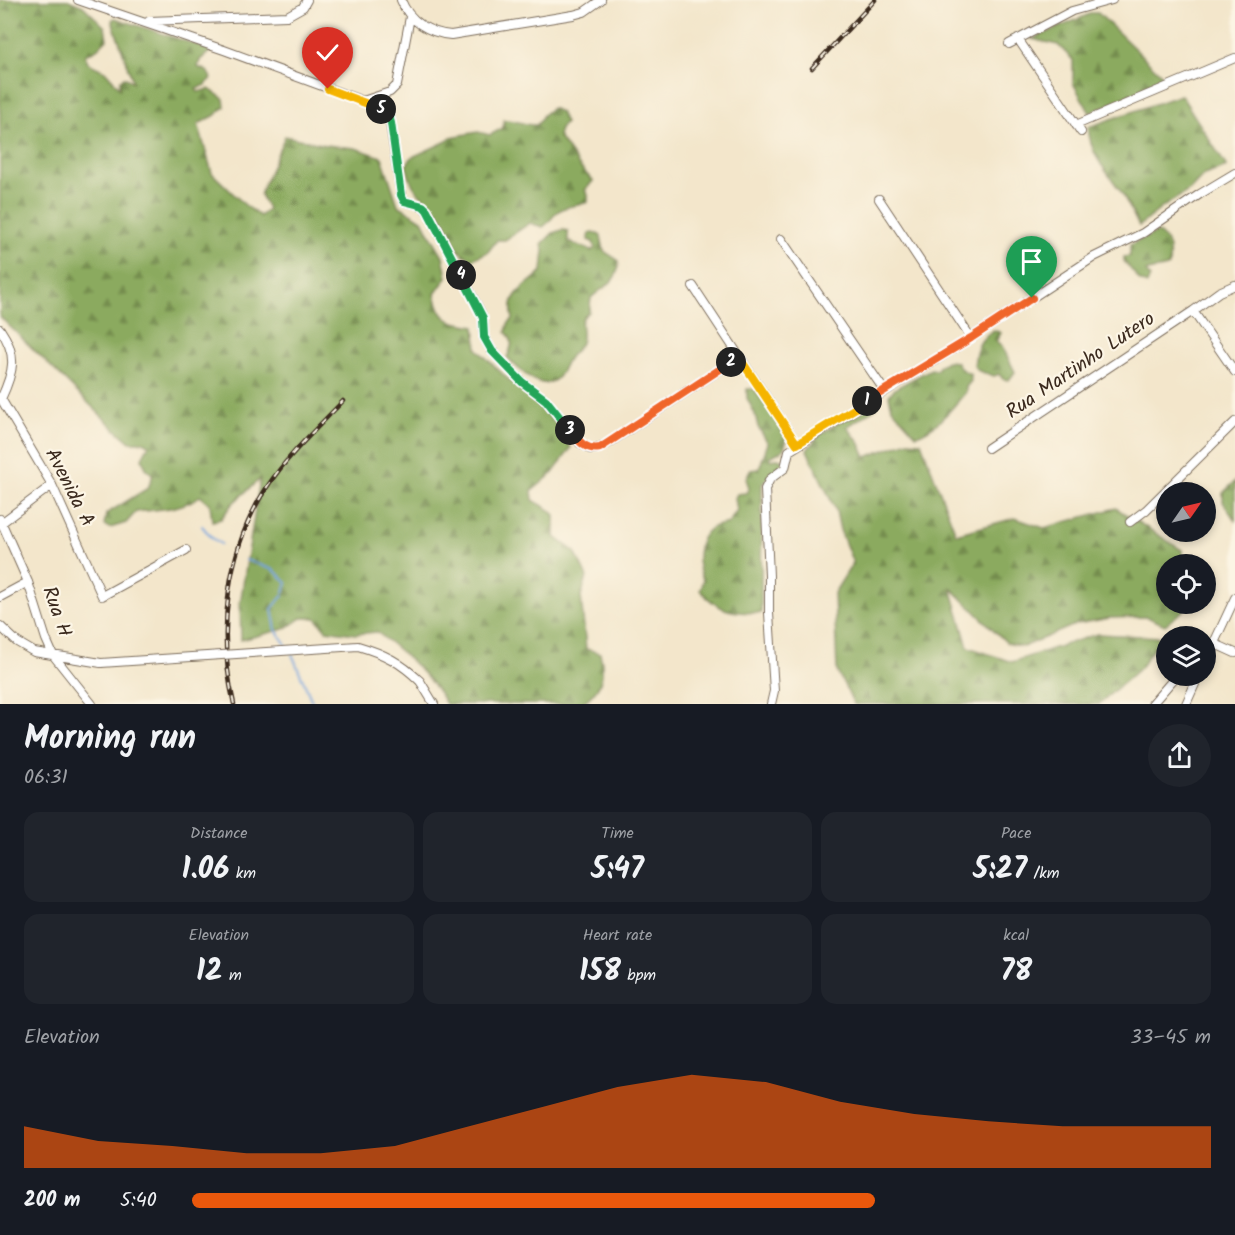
<!DOCTYPE html>
<meta charset="utf-8">
<style>
body{margin:0;font-family:Kalam,sans-serif;background:#20242c;color:#f1f3f6;height:100vh;display:flex;flex-direction:column;font-size:22px;white-space:nowrap}
*{box-sizing:border-box;margin:0}
p{font-size:20px;color:#9ea1a6}
.icon{flex:none;width:33px;height:33px;fill:none;stroke:currentColor;stroke-width:2;stroke-linecap:round;stroke-linejoin:round}
.map{position:relative;height:704px;overflow:hidden}
.sheet{display:flex;flex-direction:column;background:#171b24;flex:1}
.sheet>*{flex:none}
.needle{width:39px;rotate:56deg}
.buttons{position:absolute;left:1156px;top:482px;display:grid;gap:12px}
.buttons a{display:grid;place-items:center;width:60px;height:60px;border-radius:50%;background:#171b24;box-shadow:0 3px 9px #0003;font-size:30px}
.pin{position:absolute;display:grid;place-items:center;width:51px;height:51px;color:#fff;margin:-62px -26px;border-radius:50% 50% 50% 0;rotate:-45deg;box-shadow:0 0 6px #0007}
.pin .icon{rotate:45deg}
.km{position:absolute;width:30px;height:30px;margin:-15px;border-radius:50%;background:#222;color:#fff;font-size:16px;line-height:30px;text-align:center}
.round{display:grid;place-items:center;flex:none;width:63px;height:63px;border-radius:32px;background:#20242c}
.head{display:flex;align-items:center;justify-content:space-between;height:102px;padding:0 24px}
h1{font-size:33px;font-weight:700;line-height:45px}
.stats{display:grid;grid-template-columns:repeat(3,1fr);gap:9px;height:102px;padding:6px 24px}
.stats div{display:grid;align-content:center;border-radius:15px;background:#20242c;text-align:center}
.stats b{font-size:30px;font-weight:700}
.stats small{font-size:16px;font-weight:400}
.stats p{font-size:16px}
.chart{height:168px;padding:12px 24px}
.chart p{display:flex;justify-content:space-between}
.chart svg{width:100%;height:108px;margin-top:6px;fill:#ea580c;opacity:.7}
ul{padding:0 24px;list-style:none;font-size:20px}
li{display:grid;grid-template-columns:96px 72px 1fr;align-items:center;height:45px}
li i{height:15px;border-radius:8px;background:#ea580c}
.map>svg:first-child{display:block}
.forest{fill:url(#forest-firs);stroke:#636a3e;stroke-width:1.5}
.lines{fill:none;stroke-linecap:round;stroke-linejoin:round}
.stream{stroke:#73a3dd;stroke-width:2}
.minor-casing{stroke:#7b6c5b;stroke-width:10}
.minor{stroke:#fff;stroke-width:8}
.rail-casing{stroke:#3b2a1e;stroke-width:4.5}
.rail{stroke:#fcf5e5;stroke-width:2;stroke-dasharray:7;stroke-linecap:butt}
.minor-bridge-casing{stroke:#7b6c5b;stroke-width:10;stroke-linecap:butt}
.minor-bridge{stroke:#fff;stroke-width:8}
.split-1-casing{stroke:#fff;stroke-width:12}
.split-2-casing{stroke:#fff;stroke-width:12}
.split-3-casing{stroke:#fff;stroke-width:12}
.split-4-casing{stroke:#fff;stroke-width:12}
.split-5-casing{stroke:#fff;stroke-width:12}
.split-6-casing{stroke:#fff;stroke-width:12}
.split-1{stroke:#f0652b;stroke-width:8}
.split-2{stroke:#f5b400;stroke-width:8}
.split-3{stroke:#f0652b;stroke-width:8}
.split-4{stroke:#22a559;stroke-width:8}
.split-5{stroke:#22a559;stroke-width:8}
.split-6{stroke:#f5b400;stroke-width:8}
.labels{text-anchor:middle;dominant-baseline:central;stroke-width:4.5;stroke-linejoin:round;paint-order:stroke}
.street-label{font-size:20px;fill:#3b2a1e;stroke:#fcf5e5}
</style>
<div class="map">
<svg width="1235" height="704" viewBox="0 0 1235 704">
<defs>
<pattern id="forest-firs" width="22" height="20" patternUnits="userSpaceOnUse" patternTransform="scale(1.5)"><rect width="22" height="20" fill="#8baa5e"/><path d="M5 1l3.5 6h-7zM16 11l3.5 6h-7z" fill="#738b4d"/></pattern>
</defs>
<rect width="100%" height="100%" fill="#fcf5e5"/>
<filter id="ink" filterUnits="userSpaceOnUse"><feTurbulence type="fractalNoise" baseFrequency=".0167" numOctaves="2"/><feDisplacementMap in="SourceGraphic" scale="12" xChannelSelector="R" yChannelSelector="G"/><feConvolveMatrix kernelMatrix="1 2 1 2 8 2 1 2 1" color-interpolation-filters="sRGB"/></filter>
<filter id="wash" filterUnits="userSpaceOnUse"><feTurbulence type="fractalNoise" baseFrequency=".008" numOctaves="4" result="noise"/><feDisplacementMap in="SourceGraphic" scale="24" xChannelSelector="R" yChannelSelector="G"/><feGaussianBlur stdDeviation="1.35" result="paint"/><feColorMatrix in="noise" values="0 0 0 0 0 0 0 0 0 0 0 0 0 0 0 0 0 1.4 0 .05"/><feComposite in="paint" operator="in"/></filter>
<g filter="url(#wash)">
<rect width="100%" height="100%" fill="#f3e6cb"/>
<path class="forest" d="M0,0h68l15,6 22,21 2,12 -10,10 -12,6 3,8 17,8 15,17v-7l4,-4 9,5 -21,-62 3,-2 97,32 -12,10 -2,7 9,4 4,7 -5,7 -10,4 2,3 11,-3 15,10 1,8 -11,9 -16,8 14,49 33,32 15,11 8,-7 -8,-15 25,-58 41,9 29,3 27,9 16,48 24,15 21,36 4,21 -12,17c6,28 14,28 40,32l2,23 32,31 38,31 24,37 -18,25 -21,18 1,9 17,10 5,5v22l20,15 12,25 -6,19 5,53 14,4c6,24 1,37 -19,51h-135c-16,-29 -44,-52 -69,-72l-22,2 -29,-4 -10,-12h-14l-18,11 -43,11 -1,-36 20,-125 -28,25 -11,15 -9,2 -2,-17 -10,-8c-19,14 -41,13 -64,16l-10,11 -16,5 -6,-3 2,-11 42,-26 5,-13 -7,-7 -4,-10 7,-13 -5,-3h-14l-15,-13 -115,-112z
M1092,13h6l68,66 -76,34 -17,-30v-23l-15,-15 -26,-6z
M1181,95l46,72 -23,8 -14,15 -26,16 -25,20c-6,-11 -11,-23 -18,-34 -16,-24 -30,-34 -33,-65z
M552,108l8,4 5,11 -5,6 -2,7 22,31 13,14 -8,9 3,5v7c-10,4 -22,3 -31,10 -5,5 -7,10 -14,15l-13,-4 -25,17h-8l-9,12 -15,7c-26,-9 -22,-30 -36,-48 -6,-9 -18,-15 -23,-24 -4,-6 -6,-15 -8,-22l6,-8 33,-15 6,-5 27,-5 12,3 13,-7 1,-8c14,-1 19,6 33,5l6,-10z
M562,230l6,1v10c8,5 15,5 23,10l4,-3 -2,-6 -5,-2 1,-7 5,-1 7,4 3,15 15,10c-1,22 -14,24 -28,37l-2,14c-12,9 -6,13 -7,25 0,9 -7,13 -12,19 -5,6 -7,15 -12,21 -15,18 -40,-8 -51,-20 5,-10 7,-16 -1,-25l2,-8 5,-5c-7,-27 13,-31 29,-48l2,-21 -2,-6 11,-11z
M1157,232c14,10 13,18 12,34 -8,4 -15,2 -23,6l4,5 -3,7 -7,-3 -16,-20v-4l6,-1v-11z
M994,330l7,3 -5,8 6,5 13,26 -6,8 -6,-1 -4,-5 -5,2 -15,-5 -5,-5c2,-18 5,-27 20,-36z
M947,361l10,1 4,7 9,5 1,7 -5,6v5c-14,16 -29,37 -50,43l-24,-27 -3,-12 5,-7 37,-20 6,1 3,-5z
M747,389h7l18,24 15,27 -4,10 -13,7 2,3 7,-2 4,3c-6,10 -14,14 -21,23l-1,129c-28,0 -42,-1 -61,-23l3,-11c-7,-14 -8,-39 7,-50 5,-4 13,-4 19,-6l8,-13 -2,-12 2,-4 9,-1 3,-5 -3,-10 4,-8 9,-1 9,-26 -10,-16 -3,-13 -8,-16z
M877,398l3,2 -3,7 -30,20 12,15 7,15 42,-16 13,1 35,92 59,-16 29,10 72,-20 66,42 2,14h-17v39h20l-3,7 -19,15 -18,-8 -37,1 -33,6 -54,23 -16,-4 -56,-55 17,59 44,15 85,-28 64,3 -21,31 -41,36h-245l-17,-33 -3,-78 19,-30 -13,-33 -4,-19 -29,-61 12,-15z
M1235,481v39l-12,-18v-9z"/>
<g class="lines">
<path class="stream" d="M202,526l10,12 9,6
M246,560l28,10 13,13 -4,12 -11,14 4,21 13,19
M292,654l21,50"/>
</g>
</g>
<g filter="url(#ink)">
<g class="lines">
<g class="minor-casing">
<path id="minor" d="M78,0l146,50 139,51 19,8 7,7 12,79 3,6 19,5 9,11 49,96 2,5 1,19 8,14 30,31 24,19 34,42 10,6h5l12,-5 132,-87
M401,0c8,21 28,33 50,35l122,-20 11,-3 17,-12
M149,21l138,-5 16,-9 4,-7
M1018,39l63,93
M1009,44l63,-33 40,-11
M363,101l27,-9 7,-7 13,-68
M1076,125l159,-67
M879,199l92,139
M781,239l103,151
M693,286l104,158
M1193,311l42,61
M0,329c18,26 14,42 1,70
M0,397l52,88 50,111 84,-46
M988,448l205,-137 26,-19 16,-7
M0,519l28,63 18,57 7,16 39,49
M1130,522l16,-12 89,-88
M0,524l52,-39
M0,597l28,-15
M0,626l17,16 17,10 67,11
M1206,645l7,-2 22,10
M1206,660l29,-62
M420,681l14,23
M771,704l3,-13 -5,-78v-37l-4,-87 5,-10 15,-11 4,-17 182,-113 123,-81 49,-24 57,-39 35,-21
M1152,704l25,-29
M1186,704l13,-29"/>
</g>
<use href="#minor" class="minor"/>
<g class="rail-casing">
<path id="rail" d="M812,68l63,-68
M234,704c-17,-71 -8,-155 33,-217 21,-32 50,-59 76,-86"/>
</g>
<use href="#rail" class="rail"/>
<g class="minor-bridge-casing">
<path id="minor-bridge" d="M101,663l257,-17c27,8 42,16 62,35"/>
</g>
<use href="#minor-bridge" class="minor-bridge"/>
</g>
</g>
<g class="lines" filter="url(#ink)">
<g class="split-1-casing">
<path id="split-1" d="M867,401l104,-63 61,-40"/>
</g>
<g class="split-2-casing">
<path id="split-2" d="M731,362l8,-5 58,87 70,-43"/>
</g>
<g class="split-3-casing">
<path id="split-3" d="M570,430c8,10 15,21 30,18l131,-86"/>
</g>
<g class="split-4-casing">
<path id="split-4" d="M461,275l22,43 1,19 8,14 30,31 24,18 24,30"/>
</g>
<g class="split-5-casing">
<path id="split-5" d="M381,109l8,7 2,7 10,72 3,6 19,5 4,4 34,65"/>
</g>
<g class="split-6-casing">
<path id="split-6" d="M328,89l53,20"/>
</g>
<use href="#split-1" class="split-1"/>
<use href="#split-2" class="split-2"/>
<use href="#split-3" class="split-3"/>
<use href="#split-4" class="split-4"/>
<use href="#split-5" class="split-5"/>
<use href="#split-6" class="split-6"/>
</g>
<g class="labels">
<g class="street-label">
<text transform="translate(1081 366) rotate(-34)">Rua Martinho Lutero</text>
<text transform="translate(69 488) rotate(63)">Avenida A</text>
<text transform="translate(56 612) rotate(71)">Rua H</text>
</g>
</g>
</svg>
<div class="buttons">
<a><svg class="needle" viewBox="-14 -14 28 28"><path d="M0-13l5 13h-10z" fill="#e53935"/><path d="M0 13l5-13h-10z" fill="#9ea1a6"/></svg></a>
<a><svg class="icon" aria-label="locate" viewBox="0 0 24 24"><circle cx="12" cy="12" r="6"/><path d="M12 2v4M12 18v4M2 12h4M18 12h4"/></svg></a>
<a><svg class="icon" aria-label="layers" viewBox="0 0 24 24"><path d="M12 4l9 5-9 5-9-5zM3 14l9 5 9-5"/></svg></a>
</div>
<div class="pin" style="left:1032px;top:298px;background:#1e9e55"><svg class="icon" aria-label="arrive" viewBox="0 0 24 24"><path d="M6 21V4h12l-3 4 3 4H6"/></svg></div>
<div class="pin" style="left:328px;top:89px;background:#d93025"><svg class="icon" aria-label="check" viewBox="0 0 24 24"><path d="M5 12l5 5 9-10"/></svg></div>
<b class="km" style="left:867px;top:401px">1</b>
<b class="km" style="left:731px;top:362px">2</b>
<b class="km" style="left:570px;top:430px">3</b>
<b class="km" style="left:461px;top:275px">4</b>
<b class="km" style="left:381px;top:109px">5</b>
</div>
<section class="sheet">
<div class="head"><div><h1>Morning run</h1><p>06:31</p></div><a class="round"><svg class="icon" aria-label="share" viewBox="0 0 24 24"><path d="M12 15V3M7 8l5-5 5 5M5 13v7h14v-7"/></svg></a></div>
<div class="stats">
<div><p>Distance</p><b>1.06<small> km</small></b></div>
<div><p>Time</p><b>5:47</b></div>
<div><p>Pace</p><b>5:27<small> /km</small></b></div>
</div>
<div class="stats">
<div><p>Elevation</p><b>12<small> m</small></b></div>
<div><p>Heart rate</p><b>158<small> bpm</small></b></div>
<div><p>kcal</p><b>78</b></div>
</div>
<div class="chart"><p><span>Elevation</span>33–45 m</p>
<svg viewBox="0 0 160 44" preserveAspectRatio="none"><path d="M0 44V27L10 33L20 35L30 38L40 38L50 35L60 27L70 19L80 11L90 6L100 9L110 17L120 22L130 25L140 27L150 27L160 27V44z"/></svg>
</div>
<ul>
<li><b>200 m</b>5:40<i style="width:67%"></i></li>
</ul>
</section>
